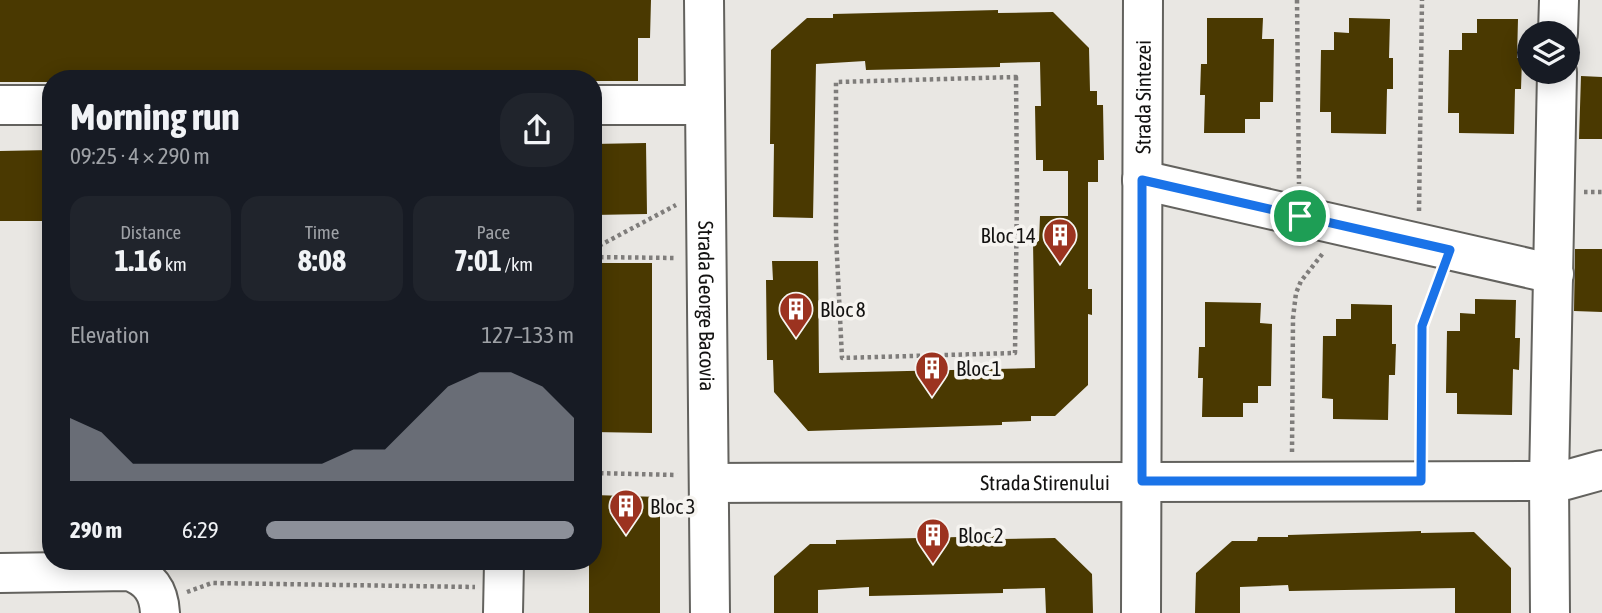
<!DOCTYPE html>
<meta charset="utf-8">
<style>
body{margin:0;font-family:"Asap Condensed",sans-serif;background:#20242c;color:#f1f3f6;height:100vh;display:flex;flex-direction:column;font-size:26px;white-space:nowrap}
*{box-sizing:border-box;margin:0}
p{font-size:23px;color:#9ea1a6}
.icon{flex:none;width:38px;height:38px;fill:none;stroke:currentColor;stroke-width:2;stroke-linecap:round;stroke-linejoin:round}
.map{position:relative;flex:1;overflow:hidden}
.details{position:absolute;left:42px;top:70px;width:560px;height:500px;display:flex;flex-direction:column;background:#171b24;border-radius:28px;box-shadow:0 4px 18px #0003}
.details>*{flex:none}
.controls{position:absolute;left:1517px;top:21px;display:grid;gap:14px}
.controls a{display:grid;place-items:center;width:63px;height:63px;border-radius:50%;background:#171b24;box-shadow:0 4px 18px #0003;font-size:35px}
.pin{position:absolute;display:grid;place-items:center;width:60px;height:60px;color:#fff;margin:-30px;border:4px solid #fff;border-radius:50%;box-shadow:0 2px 7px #0007}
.round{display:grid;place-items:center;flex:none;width:74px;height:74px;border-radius:28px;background:#20242c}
.overview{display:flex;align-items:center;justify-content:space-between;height:119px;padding:0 28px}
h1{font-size:38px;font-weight:700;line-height:52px}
.figures{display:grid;grid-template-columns:repeat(3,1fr);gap:10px;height:119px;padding:7px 28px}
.figures div{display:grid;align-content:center;border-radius:18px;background:#20242c;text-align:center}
.figures b{font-size:30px;font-weight:700}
.figures small{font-size:19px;font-weight:400}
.figures p{font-size:19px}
.chart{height:196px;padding:14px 28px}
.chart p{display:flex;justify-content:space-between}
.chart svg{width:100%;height:126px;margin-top:7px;fill:#8c9099;opacity:.7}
ul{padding:0 28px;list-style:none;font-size:23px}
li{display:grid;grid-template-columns:112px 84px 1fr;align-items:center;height:52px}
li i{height:18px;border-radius:9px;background:#8c9099}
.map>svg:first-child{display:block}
.building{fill:#4a3901}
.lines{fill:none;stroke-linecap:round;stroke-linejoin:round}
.minor-casing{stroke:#63625e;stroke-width:42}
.path{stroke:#7f7d7b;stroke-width:4.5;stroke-dasharray:3.5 3.5;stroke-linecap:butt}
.minor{stroke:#fff;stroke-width:38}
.route-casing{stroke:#fff;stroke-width:14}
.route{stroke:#1a73e8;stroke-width:9}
.labels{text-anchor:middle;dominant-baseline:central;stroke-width:7;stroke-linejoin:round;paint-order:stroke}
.street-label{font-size:21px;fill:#131211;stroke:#f6f4f0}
.poi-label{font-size:21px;fill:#131211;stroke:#f6f4f0;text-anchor:start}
</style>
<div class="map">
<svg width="1602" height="613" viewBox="0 0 1602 613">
<rect width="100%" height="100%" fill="#e9e7e3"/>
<path class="building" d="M0,0h651l-1,38h-12v43h-45v-2h-542v3h-51z
M998,10v3l55,-1 36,36 1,43h7v14h6l1,55h-6v22h-10v107h4v26l-4,-1v71l-33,31h-24v5l-29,1v3l-194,6 -34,-39 -1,-32h-6l-1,-80h7l-1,-19h46l1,112 216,-5 -2,-127h6l1,-25h28v-45h-25v-11h-7l-1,-54h6l-1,-44 -40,1v4l-134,3 -1,-9 -49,3 -3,154 -40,-1 1,-73h-4l1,-94 36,-32h26v-4z
M1207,18h56l-1,21h12l-1,63h-13v17h-15v14h-41l1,-38h-5l1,-31h6z
M1349,18l41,1 -1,39h4v31h-6l-1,45 -55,-1v-21h-11l1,-62h13v-18l15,1z
M1477,19h41l-1,39h5l-1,31h-6l-1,45 -55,-1v-20h-11l1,-63h13v-17h15z
M1581,76l21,1v62h-23z
M646,143l1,71 -54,1v-71z
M51,150v71h-51v-70z
M1575,249h27v63l-28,-1z
M593,263h59v170l-59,-1z
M1475,299l41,1 -1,38h5l-1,32 -6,-1 -1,46 -55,-1v-21h-11l1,-62h13v-18l15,1z
M1205,302l56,1 -1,20 12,1 -1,62h-13v17h-15v14h-41l1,-39h-5l1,-31h6z
M1351,304l41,1v39h4l-1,31h-6l-1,45 -55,-1v-20l-11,-1 1,-62h13v-17h15z
M593,495l67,2v116h-71v-51h4z
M1421,531v2l53,-1 37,36v45h-56v-25l-166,3 -1,-6 -48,2v26h-45l1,-40 36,-32h25l1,-4h30v-2z
M1001,536v3l54,-1 37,36 1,39h-47l-1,-25 -42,1v4l-134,3v-9l-51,3v23h-44v-37l36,-32h26v-4z"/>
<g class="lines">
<g class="minor-casing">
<g id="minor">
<path id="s1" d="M704,0l6,613"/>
<path d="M1558,33l1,-33"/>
<path d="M0,105h51"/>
<path d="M593,105h112"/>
<path d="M1142,180l412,94"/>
<path id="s2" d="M709,483l840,-2 17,-1 36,-10"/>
<path d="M0,573l129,-2c21,7 30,21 31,42"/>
<path d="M503,613l1,-51"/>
<path id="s3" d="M1141,613l2,-613"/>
<path d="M1550,613l-1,-132 8,-409"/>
</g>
</g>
<path class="path" d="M1297,0l2,184
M1016,77l1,116 -2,160 -173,5 -6,-122v-154z
M1584,192h18
M1419,211l3,-211
M593,249l83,-44
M593,257l83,1
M1292,452l1,-134 3,-25 5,-12 22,-28
M1421,452l1,-127 17,-46
M593,473l84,2
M187,592l25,-9 263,4"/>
<use href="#minor" class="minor"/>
</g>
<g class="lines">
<g class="route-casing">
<path id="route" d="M1142,180l308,70 -28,76 -1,155h-279z"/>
</g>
<use href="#route" class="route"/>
</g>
<defs>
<g id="building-pin" transform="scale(1.75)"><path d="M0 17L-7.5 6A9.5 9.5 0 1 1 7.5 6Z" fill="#9c3320" stroke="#f6f4f0"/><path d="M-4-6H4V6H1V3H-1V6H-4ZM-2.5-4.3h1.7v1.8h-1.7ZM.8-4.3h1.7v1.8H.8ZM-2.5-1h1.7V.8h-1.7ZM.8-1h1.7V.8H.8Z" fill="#fff"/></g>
</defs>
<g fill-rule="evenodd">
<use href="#building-pin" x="1060" y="235"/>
<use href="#building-pin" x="796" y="309"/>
<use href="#building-pin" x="932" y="368"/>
<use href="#building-pin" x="626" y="506"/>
<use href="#building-pin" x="933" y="535"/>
</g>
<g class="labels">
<g class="street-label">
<text stroke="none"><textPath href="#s3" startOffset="516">Strada Sintezei</textPath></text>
<text stroke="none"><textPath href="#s1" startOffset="306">Strada George Bacovia</textPath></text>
<text stroke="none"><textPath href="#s2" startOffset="336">Strada Stirenului</textPath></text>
</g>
<g class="poi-label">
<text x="1036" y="235" text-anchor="end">Bloc 14</text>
<text x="820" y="309">Bloc 8</text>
<text x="956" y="368">Bloc 1</text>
<text x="650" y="506">Bloc 3</text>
<text x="958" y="535">Bloc 2</text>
</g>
</g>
</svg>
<div class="controls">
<a><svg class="icon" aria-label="layers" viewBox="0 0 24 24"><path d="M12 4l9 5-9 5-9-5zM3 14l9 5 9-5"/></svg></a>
</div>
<div class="pin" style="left:1300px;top:216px;background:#1e9e55"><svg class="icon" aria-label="arrive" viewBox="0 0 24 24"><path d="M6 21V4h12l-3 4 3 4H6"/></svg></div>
<section class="details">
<div class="overview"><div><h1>Morning run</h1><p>09:25 · 4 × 290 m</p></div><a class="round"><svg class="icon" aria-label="share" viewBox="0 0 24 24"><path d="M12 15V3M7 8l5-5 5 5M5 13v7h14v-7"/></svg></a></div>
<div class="figures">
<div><p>Distance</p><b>1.16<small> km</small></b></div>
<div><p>Time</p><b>8:08</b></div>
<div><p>Pace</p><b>7:01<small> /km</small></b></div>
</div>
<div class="chart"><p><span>Elevation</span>127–133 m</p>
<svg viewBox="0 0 160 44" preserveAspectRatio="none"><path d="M0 44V22L10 27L20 38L30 38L40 38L50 38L60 38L70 38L80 38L90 33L100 33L110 22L120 11L130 6L140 6L150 11L160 22V44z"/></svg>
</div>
<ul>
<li><b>290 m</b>6:29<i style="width:100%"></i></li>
</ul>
</section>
</div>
